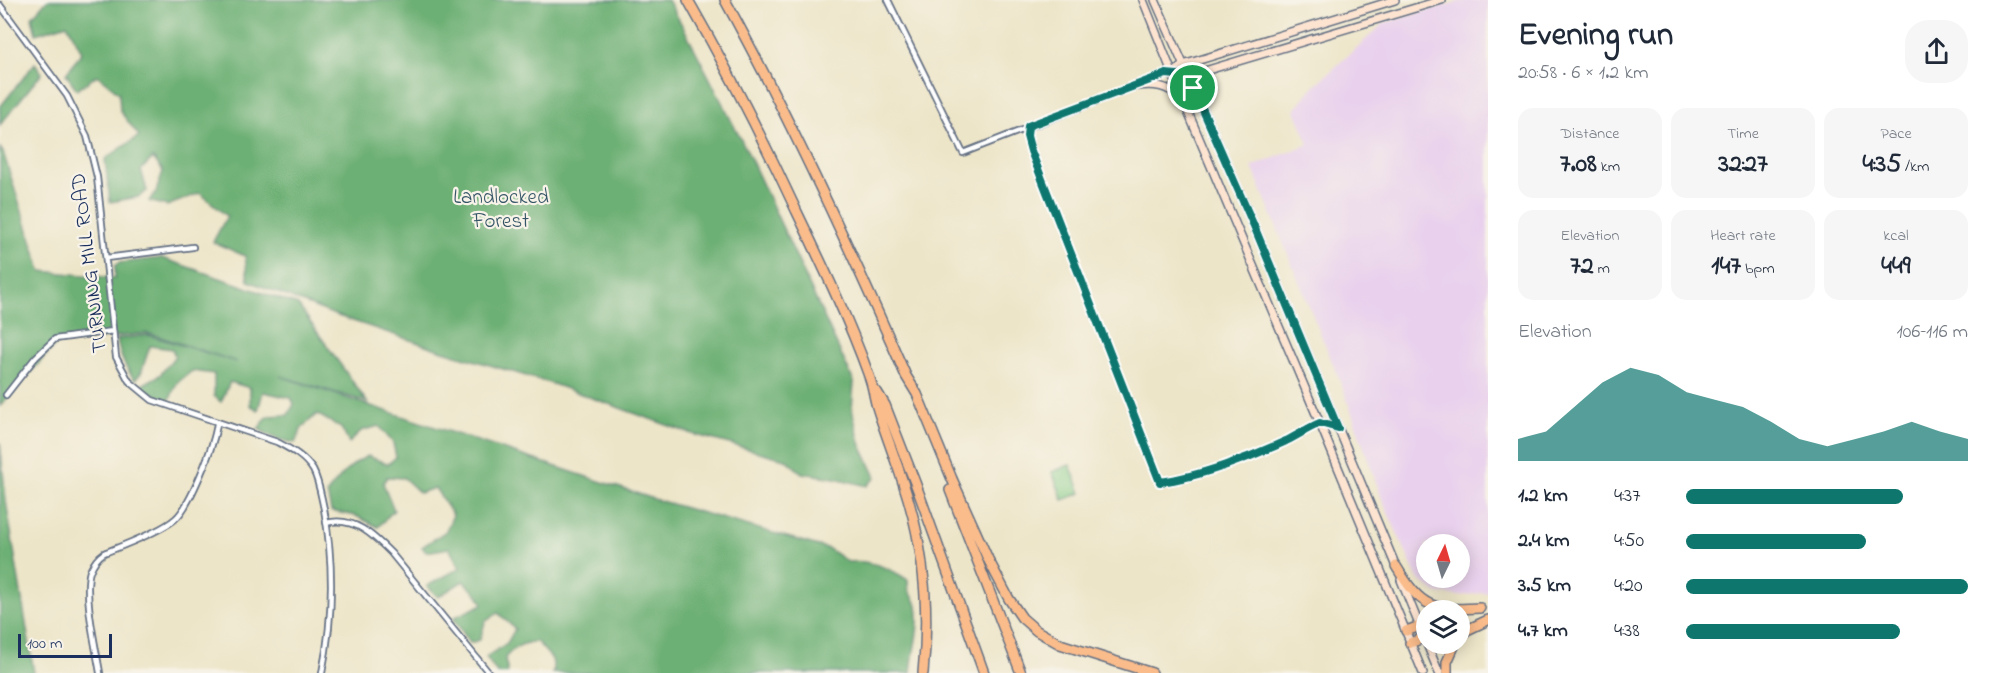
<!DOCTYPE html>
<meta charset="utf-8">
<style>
body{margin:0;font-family:"Indie Flower",sans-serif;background:#f6f6f7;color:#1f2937;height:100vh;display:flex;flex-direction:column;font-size:22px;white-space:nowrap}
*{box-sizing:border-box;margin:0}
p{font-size:20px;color:#747a83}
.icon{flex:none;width:33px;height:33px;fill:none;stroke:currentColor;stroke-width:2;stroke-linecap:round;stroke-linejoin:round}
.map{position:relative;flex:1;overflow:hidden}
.panel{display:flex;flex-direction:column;background:#fff;width:510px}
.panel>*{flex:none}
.needle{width:39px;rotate:5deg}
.buttons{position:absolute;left:1416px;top:534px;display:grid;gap:12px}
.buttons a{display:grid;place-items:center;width:54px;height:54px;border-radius:50%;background:#fff;box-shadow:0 3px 15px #0003;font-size:30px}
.scale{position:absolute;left:18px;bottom:15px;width:94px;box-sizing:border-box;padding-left:6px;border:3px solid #1b2f5e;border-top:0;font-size:16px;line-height:21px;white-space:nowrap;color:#1b2f5e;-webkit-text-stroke:4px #f7f3e8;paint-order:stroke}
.pin{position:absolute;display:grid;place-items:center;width:51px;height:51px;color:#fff;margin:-26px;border:3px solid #fff;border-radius:50%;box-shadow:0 2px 6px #0007}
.round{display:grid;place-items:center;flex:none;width:63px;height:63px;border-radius:24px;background:#f6f6f7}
.overview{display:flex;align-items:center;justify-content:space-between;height:102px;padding:0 30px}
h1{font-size:33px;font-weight:700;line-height:45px}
.metrics{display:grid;grid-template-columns:repeat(3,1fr);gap:9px;height:102px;padding:6px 30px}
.metrics div{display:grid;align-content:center;border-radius:15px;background:#f6f6f7;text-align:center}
.metrics b{font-size:26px;font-weight:700}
.metrics small{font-size:16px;font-weight:400}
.metrics p{font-size:16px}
.chart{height:168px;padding:12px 30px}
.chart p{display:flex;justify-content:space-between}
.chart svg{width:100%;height:108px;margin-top:6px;fill:#0f766e;opacity:.7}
ul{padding:0 30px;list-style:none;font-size:20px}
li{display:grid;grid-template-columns:96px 72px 1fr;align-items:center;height:45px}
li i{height:15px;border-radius:8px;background:#0f766e}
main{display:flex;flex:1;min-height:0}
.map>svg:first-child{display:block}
.built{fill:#e9d1ed;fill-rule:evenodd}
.green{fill:#87cc87;stroke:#517e72;stroke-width:1.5}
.forest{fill:#6db074;stroke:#447069;stroke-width:1.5}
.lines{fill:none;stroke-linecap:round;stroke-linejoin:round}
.minor-casing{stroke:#646f83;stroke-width:8}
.secondary-casing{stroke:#646f83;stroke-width:10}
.motorway-casing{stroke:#646f83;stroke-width:12}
.minor{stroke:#fff;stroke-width:4.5}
.secondary{stroke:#fde4d1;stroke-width:7}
.motorway{stroke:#fabc8b;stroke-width:9}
.route-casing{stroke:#fff;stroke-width:12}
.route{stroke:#0f766e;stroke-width:8}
.labels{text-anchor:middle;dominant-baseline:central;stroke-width:4.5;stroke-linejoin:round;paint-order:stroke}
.park-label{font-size:21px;fill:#365668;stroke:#f7f3e8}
.street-label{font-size:21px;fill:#1b2f5e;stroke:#f7f3e8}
</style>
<main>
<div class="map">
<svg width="1488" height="673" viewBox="0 0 1488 673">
<rect width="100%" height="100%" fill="#f7f3e8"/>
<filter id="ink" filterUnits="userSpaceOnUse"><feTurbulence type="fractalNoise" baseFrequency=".0167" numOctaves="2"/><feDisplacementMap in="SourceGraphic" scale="12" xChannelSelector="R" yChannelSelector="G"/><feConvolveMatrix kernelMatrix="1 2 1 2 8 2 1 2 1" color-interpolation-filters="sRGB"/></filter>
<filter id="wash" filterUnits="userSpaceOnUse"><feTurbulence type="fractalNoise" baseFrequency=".008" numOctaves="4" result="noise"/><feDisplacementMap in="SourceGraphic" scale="24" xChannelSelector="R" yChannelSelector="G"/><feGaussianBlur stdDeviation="1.35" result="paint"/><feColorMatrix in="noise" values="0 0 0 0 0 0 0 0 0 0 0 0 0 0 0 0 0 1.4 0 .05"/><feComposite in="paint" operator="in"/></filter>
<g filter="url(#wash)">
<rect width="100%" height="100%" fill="#ede5c8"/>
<path class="built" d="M1464,0h24v592l-28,4 -24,-3 -18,-14 -35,-77 -39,-111 -92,-224 57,-23 -14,-34 16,-21 73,-66zM1426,544h34v34h-34z"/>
<path class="green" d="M1070,465l11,28 -18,7 -11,-28z"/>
<path class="forest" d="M47,0h621l19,34 63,123 104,225 -2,27 8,34 16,34 -9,9 -32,-8 -33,-5 -17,-14 -96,-26 -133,-48 -113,-34 -108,-36 -87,-34 -3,-25 -32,-14 14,-26 -27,-23 -33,13 -18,-5 7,-9 7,-21 -10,-13 -12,12 6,21 -9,6 -28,5 -5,-43 34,-23 -19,-25 -1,-18 -22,-18 -20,15 -11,-16 16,-22 -15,-28 -31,10 -4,-17z
M35,63l7,10 -42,52v-18z
M0,148l3,4 38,119 74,7v-12l3,-3 44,-5 136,47 69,97 -87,-26 374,123 175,50 19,13c22,-3 42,6 60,18 -1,16 7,15 9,26 4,23 -5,45 -6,67h-359l2,-3 -2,-11 -15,-17c-14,0 -23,5 -32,16l3,15h-11l-11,-16 21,-14 8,-14 -17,-16 -13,9 -5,18 -10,3 -17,-25 30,-14 -5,-9 -15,-14 -25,16 -11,-11 33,-18 -11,-20 -23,4 -4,-5 24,-16 7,-16 -18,-27 -15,5 -16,-15 -17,-1 -4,6 11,27 -16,17 -22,-11 -25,-5 -4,-18c12,-15 23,-29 41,-37l20,8 8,-7 -3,-14 -14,-17 -18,5 -12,12 -8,-15 -24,-14 -15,14 -7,15 -18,-4 -19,-10 10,-13 20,-1 6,-11 -3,-6 -28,-6 -5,18 -8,-5v-17l-20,-6 -9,20 -7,-6v-22l-22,-3 -15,12 -8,18 -23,-11 -4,-5 18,-10 15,-19 -3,-7 -22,-3 -9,27 -6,7c-11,-14 -15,-24 -18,-41l31,-4 89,27 -89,-29 -91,10 -57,63z
M0,442l6,59 28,172h-34z"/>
</g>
<g filter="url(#ink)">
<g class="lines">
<g class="minor-casing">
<path id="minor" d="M888,0l75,153 203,-79h7
M0,5l67,91 20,40 10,41 19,180 13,24 23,19 125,42c13,7 27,14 36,28 6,11 8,26 11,39 10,54 9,110 -2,164
M1028,126l-1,10 4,15 129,331c41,-5 89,-24 126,-41 12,-6 22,-13 34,-18
M106,258l87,-11
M6,395l29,-37 20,-19 58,-8
M326,523c28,-7 47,12 65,30l98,120
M100,673c-4,-25 -17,-79 -10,-102 3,-7 8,-14 14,-18 18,-7 58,-22 71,-34 15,-12 40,-76 42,-96"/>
</g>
<g class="secondary-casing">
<path id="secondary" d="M1143,0l42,105 131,309 107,259
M1155,0l99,226 143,343
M1173,74l15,2 254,-76
M1173,74l10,-9 212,-65
M1137,86c17,-2 30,-1 43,12
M1320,423l18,5
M1401,580l25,62
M1427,644l12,29"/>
</g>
<g class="motorway-casing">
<path id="motorway" d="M688,0c39,68 75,139 108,210 26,54 53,110 73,166 4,10 5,21 8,31 10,32 23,63 32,95 16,55 20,114 14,171
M725,0c67,122 125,248 181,376l11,18 35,85 36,80 21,40 13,19 15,13 23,13 92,29
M877,392l8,13 31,80 68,188
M950,490l71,183
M1396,566c25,42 36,45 84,42
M1406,631l20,-7
M1460,637l7,-7 21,-10
M1410,643l16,-6
M1447,673v-11l8,-18"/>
</g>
<use href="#minor" class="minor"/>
<use href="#secondary" class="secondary"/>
<use href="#motorway" class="motorway"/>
</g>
</g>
<g class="lines" filter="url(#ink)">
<g class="route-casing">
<path id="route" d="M1166,74l22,2 66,150 84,202 -18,-5c-12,5 -22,12 -34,18 -35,16 -87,36 -126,41l-129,-331 -4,-15 1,-10z"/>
</g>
<use href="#route" class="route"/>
</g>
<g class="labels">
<g class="park-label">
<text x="501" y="198">Landlocked<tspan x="501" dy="24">Forest</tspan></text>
</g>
<g class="street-label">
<text transform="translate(90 263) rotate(-97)">TURNING MILL ROAD</text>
</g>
</g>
</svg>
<div class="buttons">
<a><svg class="needle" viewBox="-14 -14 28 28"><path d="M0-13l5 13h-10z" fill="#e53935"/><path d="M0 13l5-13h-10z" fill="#747a83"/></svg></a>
<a><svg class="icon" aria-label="layers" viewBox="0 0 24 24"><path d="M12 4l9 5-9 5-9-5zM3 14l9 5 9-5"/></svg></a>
</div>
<div class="scale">100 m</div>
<div class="pin" style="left:1193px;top:88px;background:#1e9e55"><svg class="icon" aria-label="arrive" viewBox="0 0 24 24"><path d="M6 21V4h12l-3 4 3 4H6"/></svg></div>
</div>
<section class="panel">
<div class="overview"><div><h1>Evening run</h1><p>20:58 · 6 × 1.2 km</p></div><a class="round"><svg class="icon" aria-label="share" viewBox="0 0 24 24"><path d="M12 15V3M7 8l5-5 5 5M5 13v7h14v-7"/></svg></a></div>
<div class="metrics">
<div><p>Distance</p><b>7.08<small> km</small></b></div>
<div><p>Time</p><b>32:27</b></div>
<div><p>Pace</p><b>4:35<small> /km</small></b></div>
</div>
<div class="metrics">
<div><p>Elevation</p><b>72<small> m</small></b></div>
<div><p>Heart rate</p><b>147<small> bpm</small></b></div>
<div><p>kcal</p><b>449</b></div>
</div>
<div class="chart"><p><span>Elevation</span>106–116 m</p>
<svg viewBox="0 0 160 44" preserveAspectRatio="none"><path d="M0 44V35L10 32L20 22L30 12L40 6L50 9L60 16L70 19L80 22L90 28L100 35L110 38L120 35L130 32L140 28L150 32L160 35V44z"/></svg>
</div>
<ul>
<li><b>1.2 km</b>4:37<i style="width:77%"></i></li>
<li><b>2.4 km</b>4:50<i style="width:64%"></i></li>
<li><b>3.5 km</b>4:20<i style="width:100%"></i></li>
<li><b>4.7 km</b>4:38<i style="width:76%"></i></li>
</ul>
</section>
</main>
